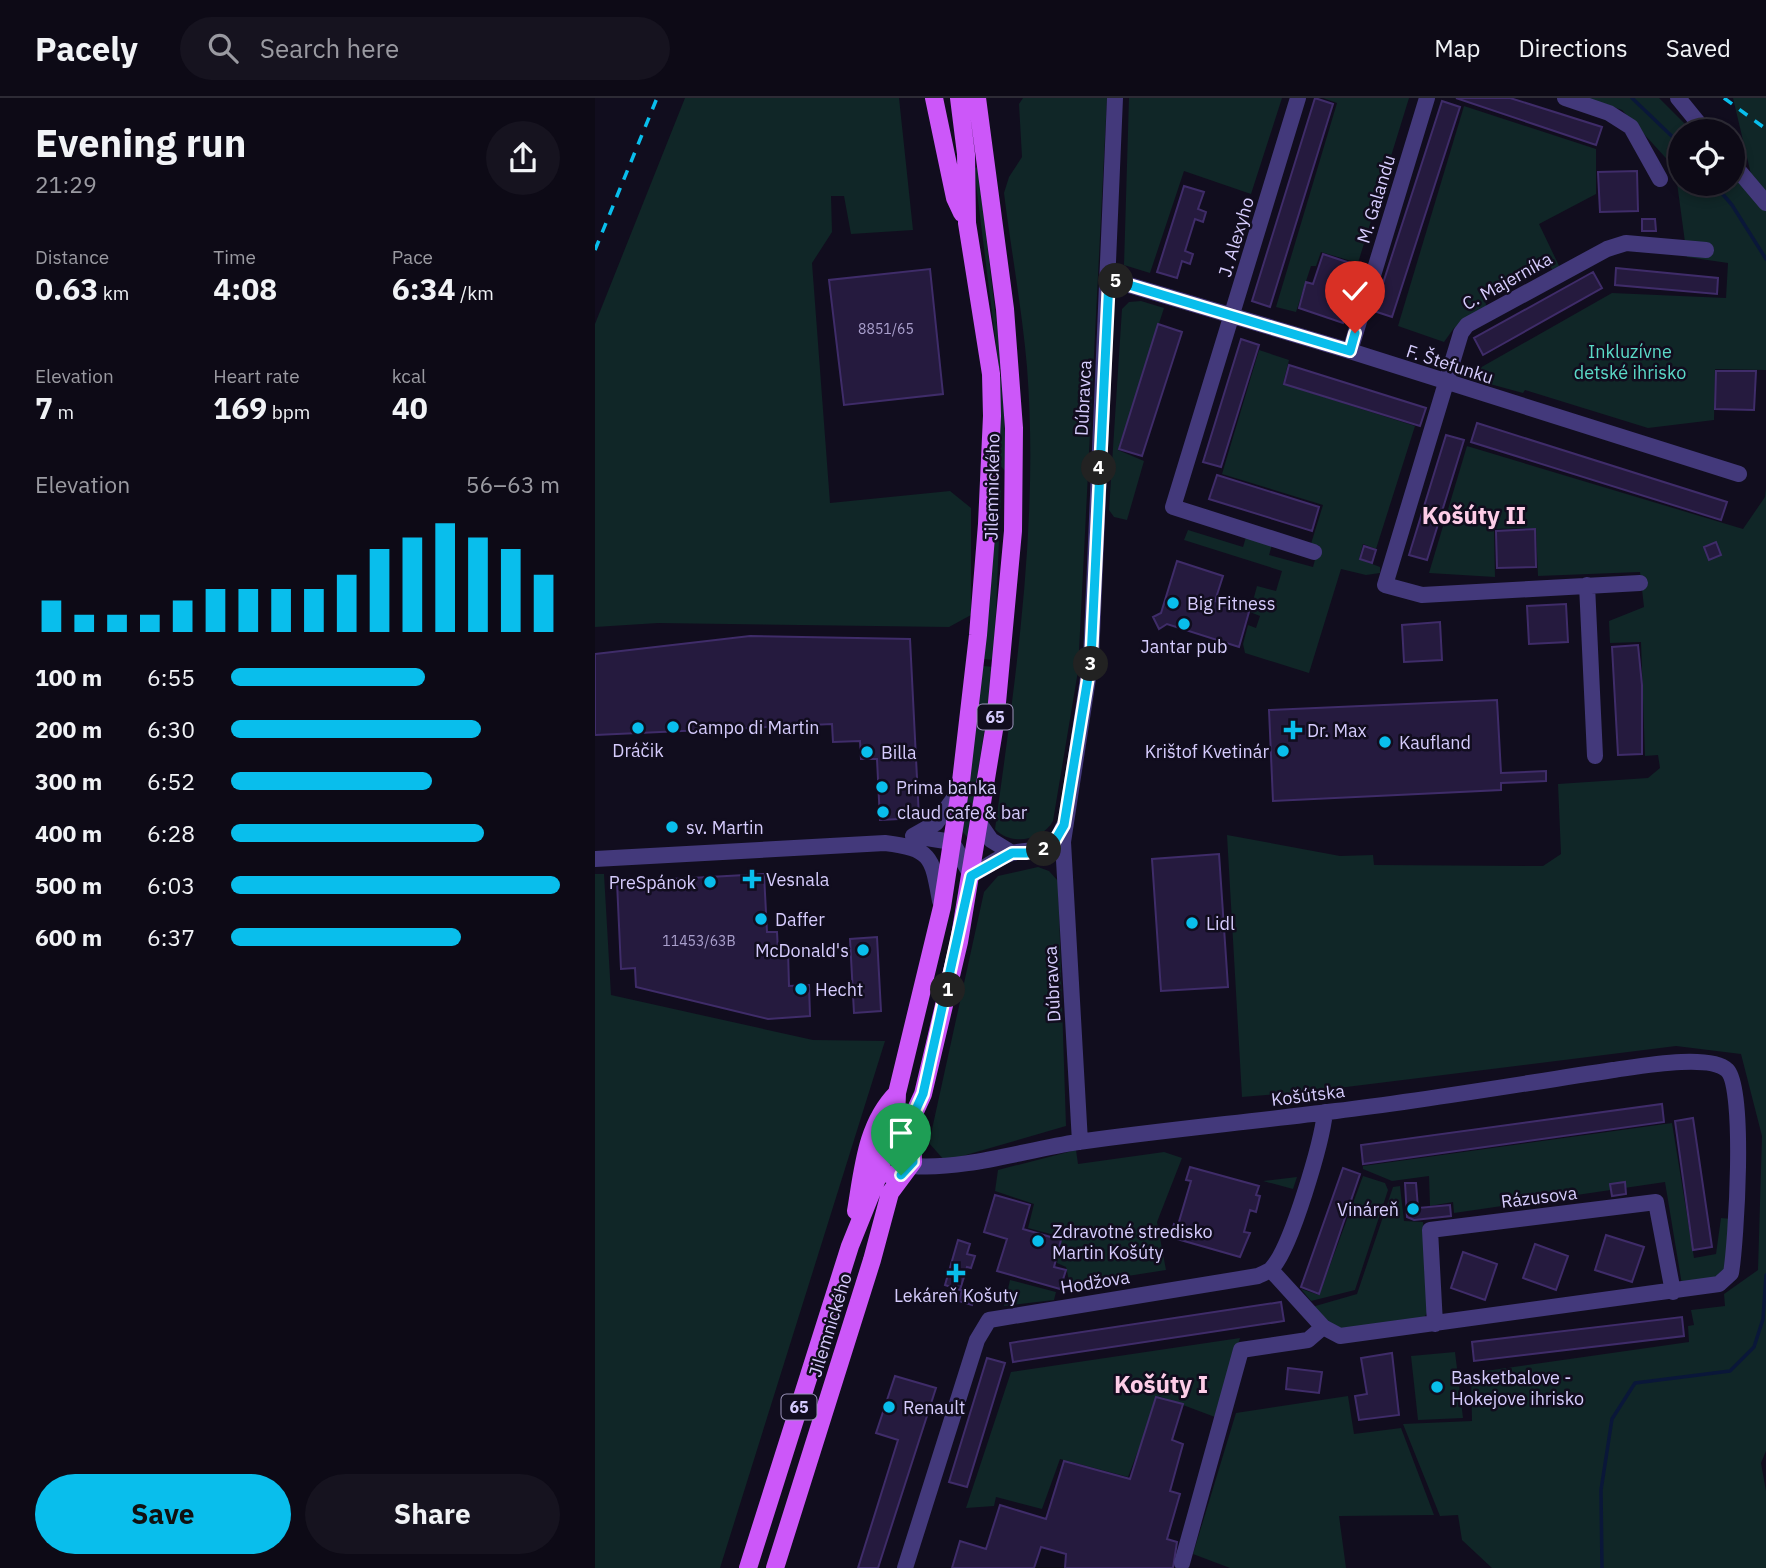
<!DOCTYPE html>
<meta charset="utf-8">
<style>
body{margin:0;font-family:"IBM Plex Sans",sans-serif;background:#16131f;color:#f1f3f6;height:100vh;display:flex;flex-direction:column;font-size:26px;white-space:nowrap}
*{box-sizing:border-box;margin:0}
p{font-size:23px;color:#9a9aa1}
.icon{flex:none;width:38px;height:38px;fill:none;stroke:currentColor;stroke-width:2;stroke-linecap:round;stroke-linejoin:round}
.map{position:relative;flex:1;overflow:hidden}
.details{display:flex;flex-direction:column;background:#0d0a16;width:595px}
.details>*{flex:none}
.fabs{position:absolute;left:1073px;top:21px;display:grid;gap:14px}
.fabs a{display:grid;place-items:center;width:77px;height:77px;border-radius:50%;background:#0d0a16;box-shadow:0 4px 10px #0003,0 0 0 2px #2d2b35;font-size:35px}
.pin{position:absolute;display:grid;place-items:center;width:60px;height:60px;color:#fff;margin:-72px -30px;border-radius:50% 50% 50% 0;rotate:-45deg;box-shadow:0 0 7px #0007}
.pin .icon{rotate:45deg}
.km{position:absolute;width:35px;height:35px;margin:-18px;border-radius:50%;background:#222;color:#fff;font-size:19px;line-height:35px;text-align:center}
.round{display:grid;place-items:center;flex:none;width:74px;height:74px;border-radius:37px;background:#16131f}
.headline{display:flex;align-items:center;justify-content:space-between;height:119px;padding:0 35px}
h1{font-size:38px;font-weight:800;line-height:52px}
.metrics{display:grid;grid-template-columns:repeat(3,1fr);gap:10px;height:119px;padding:7px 35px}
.metrics div{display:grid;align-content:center}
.metrics b{font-size:30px;font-weight:800}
.metrics small{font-size:19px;font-weight:400}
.metrics p{font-size:19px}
.chart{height:196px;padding:14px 35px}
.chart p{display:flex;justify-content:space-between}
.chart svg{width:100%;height:126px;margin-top:7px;stroke:#09beec;stroke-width:6}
.button{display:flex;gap:14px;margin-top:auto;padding:14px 35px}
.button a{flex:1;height:80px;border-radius:42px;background:#09beec;color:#111;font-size:28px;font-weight:800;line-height:80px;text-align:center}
.button a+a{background:#16131f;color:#f1f3f6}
ul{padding:0 35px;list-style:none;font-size:23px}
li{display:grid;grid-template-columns:112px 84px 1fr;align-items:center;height:52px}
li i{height:18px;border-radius:9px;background:#09beec}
header{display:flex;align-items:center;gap:42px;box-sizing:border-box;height:98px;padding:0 35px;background:#0d0a16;border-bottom:2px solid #2d2b35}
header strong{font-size:33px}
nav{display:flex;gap:38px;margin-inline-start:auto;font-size:24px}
.search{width:490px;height:63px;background:#16131f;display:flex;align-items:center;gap:18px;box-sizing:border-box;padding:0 24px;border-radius:38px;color:#9a9aa1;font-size:26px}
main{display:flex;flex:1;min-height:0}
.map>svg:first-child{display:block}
.green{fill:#102627}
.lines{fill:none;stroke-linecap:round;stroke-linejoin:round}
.stream{stroke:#0a1739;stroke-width:3.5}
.building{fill:#251a3e;stroke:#3f2c69;stroke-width:2}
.street{stroke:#43397b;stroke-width:16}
.primary{stroke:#cc57f9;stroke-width:18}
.rail{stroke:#09beec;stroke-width:3.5;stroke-dasharray:10 9;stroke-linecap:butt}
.route-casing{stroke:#fff;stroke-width:14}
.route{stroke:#09beec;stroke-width:9}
.poi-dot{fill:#09beec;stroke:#110d1e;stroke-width:2.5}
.labels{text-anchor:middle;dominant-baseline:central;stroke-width:5;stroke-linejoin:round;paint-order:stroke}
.number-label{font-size:14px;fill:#aaa0cd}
.shield{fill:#110d1e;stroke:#9b93ba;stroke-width:2}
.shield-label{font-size:16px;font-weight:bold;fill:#d6ccfd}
.street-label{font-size:18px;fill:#d6ccfd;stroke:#110d1e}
.park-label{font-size:18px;fill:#5bd9c7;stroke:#110d1e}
.poi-label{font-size:18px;fill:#d6ccfd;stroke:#110d1e;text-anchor:start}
.district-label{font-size:24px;font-weight:bold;fill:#fdcde7;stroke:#110d1e}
</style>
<header>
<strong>Pacely</strong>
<div class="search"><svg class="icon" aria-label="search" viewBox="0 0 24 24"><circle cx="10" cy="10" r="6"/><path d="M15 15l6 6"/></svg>Search here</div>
<nav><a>Map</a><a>Directions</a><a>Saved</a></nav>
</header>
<main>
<section class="details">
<div class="headline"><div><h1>Evening run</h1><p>21:29</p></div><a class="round"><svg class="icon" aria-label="share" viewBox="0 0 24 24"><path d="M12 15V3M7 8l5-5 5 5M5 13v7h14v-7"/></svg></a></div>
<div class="metrics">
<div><p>Distance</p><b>0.63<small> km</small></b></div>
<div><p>Time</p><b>4:08</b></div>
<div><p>Pace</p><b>6:34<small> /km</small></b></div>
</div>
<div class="metrics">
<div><p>Elevation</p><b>7<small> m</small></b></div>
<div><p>Heart rate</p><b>169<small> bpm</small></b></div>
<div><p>kcal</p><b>40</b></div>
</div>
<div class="chart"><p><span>Elevation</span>56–63 m</p>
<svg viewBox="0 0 160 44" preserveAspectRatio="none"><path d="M5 44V33M15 44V38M25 44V38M35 44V38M45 44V33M55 44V29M65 44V29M75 44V29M85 44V29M95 44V24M105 44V15M115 44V11M125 44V6M135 44V11M145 44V15M155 44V24"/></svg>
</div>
<ul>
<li><b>100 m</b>6:55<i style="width:59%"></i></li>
<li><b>200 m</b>6:30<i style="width:76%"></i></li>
<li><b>300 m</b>6:52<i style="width:61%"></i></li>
<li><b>400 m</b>6:28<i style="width:77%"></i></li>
<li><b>500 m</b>6:03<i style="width:100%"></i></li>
<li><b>600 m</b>6:37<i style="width:70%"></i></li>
</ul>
<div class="button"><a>Save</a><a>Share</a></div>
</section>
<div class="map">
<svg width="1171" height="1470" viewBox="0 0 1171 1470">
<rect width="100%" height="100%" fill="#110d1e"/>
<path class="green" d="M90,0h214l14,132 -62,4 -7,-38h-13l1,36 -20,31 18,240 120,-12 21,17v107l-22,12 -291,-4 -63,4v-303z
M428,0h84l-29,573 -25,150c-11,20 -43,25 -58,8 21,-153 44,-308 32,-462 -5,-58 -16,-117 -23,-174l5,-16 13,-20 -3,-53z
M534,0h153l-31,96 -67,-23 -34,102 -26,-8z
M728,0h86l-51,165 -37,-11 -5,14h-5l-15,46 -20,-5 61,-204z
M992,0h72l33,33h-12v53h53v-8l25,28 -25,-106h33v272l-51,-1 -1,51 -66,8 -123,-38 -2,3 -59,-16 148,-84 114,5 2,-35 -41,-6 -12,-89 -53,-58z
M869,8l132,43v45l-57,30 22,46 -6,3 -7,-9 -63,35 2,12 -33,17 -10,14 -46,-16z
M383,69l24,202h-3l-25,-201z
M546,203l23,7 -46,142 26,11 -17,59 -13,-3 -5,-7 13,-201 7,-7z
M664,252l30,10 -6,24 132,42 -39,123 -13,-5 -4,15 21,8v6l-14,2 -25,-6 -32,104 -64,-20 -2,-9 5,-19 8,3 4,-12 -10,-4 7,-26 19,5 6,-20 -98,-31 4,-10 55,17 3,-10 26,8 -3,10 44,12 6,-22 -9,2 13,-42 -101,-31z
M408,278l3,96 -7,-8 1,-87z
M872,348l276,83 22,-32 1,-9v963l-5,12 5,28v77h-274l-30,-28 -4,-25 -18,1 -37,-92 69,-3 -1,-48 218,-31 -1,-16 6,-1 -3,-15 34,-4 -1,-12 34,-24 4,-134 -21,-82 -65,-8 -354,44 -80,7 -15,-262 113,21 33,-1 1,10 169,1 18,-12 -3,-70 90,-6 12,-10 -2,-13 -13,1 -4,-114 -31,1 -1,-22 35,-14 -4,-35 -102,4 -2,-48 -42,1 1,48 -66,-4z
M403,383l3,11 -7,168 -10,-1z
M388,568l11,1 -26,171 -7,-8z
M443,769l11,4 9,10 8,245 -121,35 -16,-18 55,-251 14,-16z
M0,776h9l7,121 202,45 72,1 -165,527h-125z
M1077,1025l22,135 22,-4 5,-36 11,1 -3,52 -8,7 -39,7 -17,-103 -211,31 -1,-11 -23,4 -1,-30 -37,5 -29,-12v-3z
M481,1052l2,14 86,-12 18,6 -25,64 9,48 -96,15 -4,-18 -9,-4 5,-26 -34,-9 6,-24 -39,-13 3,-21z
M768,1078l22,7 3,7 -33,100 -44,11 -10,-12 18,6z
M702,1079l-4,12 -30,-8z
M805,1088l4,35 19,1 8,85 -8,12 -89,10 -22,-22 45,-13 36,-107z
M415,1182l46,12 -2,8 -50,6z
M645,1240l-25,79 -56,-21 -31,81 -68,-18 -18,50 -46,-12 -2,9 -28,2 45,-136z
M860,1254l8,66 -45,2 -7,-64z
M753,1298l6,38 47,-6 33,87 -95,1 7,52h-116l-37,-14 43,-141z"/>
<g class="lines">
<path class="stream" d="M1037,0l48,46
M1119,86l18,21 34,54
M1007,1470l-1,-78 11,-71 23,-36 95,-12 24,-24 9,-28 3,-44"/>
</g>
<path class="building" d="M720,0l18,6 -63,203 -18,-6z
M861,0h54l92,29 -6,18z
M847,3l18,6 -68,210 -18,-6z
M1042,73l1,40 -38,1 -2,-40z
M589,88l20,6 -6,17 8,3 -3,10 -8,-3 -10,32 8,3 -3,10 -8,-3 -5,17 -20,-6z
M1047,121h13l1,12h-14z
M728,156l30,10 -7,25 7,2 -10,32 -44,-15 7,-26 7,2z
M1021,170l102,10 -1,16 -102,-9z
M335,171l13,125 -99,11 -15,-125z
M998,174l9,16 -119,67 -9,-17z
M563,226l24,8 -40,124 -23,-7z
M646,241l18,6 -38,122 -18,-5z
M694,267l137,43 -6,18 -136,-42z
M1121,273h40l-2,39 -39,-1z
M882,325l250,79 -6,18 -250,-78z
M851,337l18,5 -37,120 -18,-5z
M622,377l102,32 -7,24 -103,-32z
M940,431l1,38 -39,1 -1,-37z
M1121,444l5,13 -12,5 -5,-13z
M769,448l12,4 -4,13 -12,-4z
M582,463l46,15 -8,25 34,11 -10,35 -72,-23 -8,5 -6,-12 8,-4z
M971,506l2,38 -39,2 -2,-38z
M845,524l2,38 -38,2 -2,-37z
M155,538l160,3 9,179 -39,2 -3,-61h-16l-1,-18 -27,1 -1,-18 -237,11v-81z
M1043,547l4,40v69l-24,1 -6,-108z
M902,602l4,73 45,-2v10l-45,2v7l-228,11 -4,-91z
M624,756l9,133 -67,4 -9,-132z
M169,776l3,58h10l1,19 10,-1 1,36 20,-1 1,31 -42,3 -132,-32 -1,-19 -14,1 -4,-87z
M282,839l4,74 -27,2 -4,-74z
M1067,1006l2,18 -301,42 -2,-19z
M1098,1020l19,129 -19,3 -18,-129z
M595,1069l69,19 -3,9 4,1 -4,16 -6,-2 -6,22 6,1 -10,24 -70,-20 4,-13 4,1 13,-44 -5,-1z
M748,1070l17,6 -41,120 -18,-7z
M1030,1084l1,12 -14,2 -2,-12z
M810,1085h11l2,25 32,-3 1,11 -37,4 -7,-3z
M400,1097l35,10 -7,24 38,11 -7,27 12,3 -6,19 -63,-18 10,-32 -23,-7z
M1011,1137l38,12 -12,35 -37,-12z
M363,1142l12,4 -3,10 8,2 -4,12 -4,-1 -7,23 -15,-5z
M940,1146l33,12 -12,34 -33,-12z
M868,1154l34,12 -12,36 -34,-12z
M367,1192l13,3 -3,12 -13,-4z
M686,1204l3,19 -271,41 -3,-19z
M1087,1219l2,19 -210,25 -2,-19z
M797,1255l7,62 -40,5 -4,-24 12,-2 -6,-36z
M392,1260l18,5 -38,124 -18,-5z
M693,1270l34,4 -3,21 -33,-4z
M300,1278l41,12 -58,180h-20l40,-128 -22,-7z
M561,1299l27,7 -11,36 11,4 -13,47 10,3 -13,45 10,3 -4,26h-108l1,-14 -25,-7 -7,21h-82l8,-27 26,8 14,-44 46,14 18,-58 66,18z"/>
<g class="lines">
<path class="street" d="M703,0l-125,409 141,45
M970,0l44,15 22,14 29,52
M1083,0l27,33
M1138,66l33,39
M514,181l241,72 389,123
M755,253l77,-253
M1045,485l-218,12 -37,-10 76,-252 6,-8 140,-76 19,-6 80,7
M992,487l8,171
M385,726l11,16 21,13
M318,738l23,-13 24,-33
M319,738l38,6 19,33c13,-6 27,-18 41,-22 23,-6 40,4 51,-26
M0,761l290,-16c47,6 47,14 55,58
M485,1044l-17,-300 28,-183 24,-561
M317,1068c52,4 113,-16 166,-24 86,-12 172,-20 258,-31 92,-11 184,-27 277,-41 23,-3 96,-17 114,0 19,17 9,174 4,203l-12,11 -379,52 -17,-9 -52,-57
M840,1226l-5,-94 226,-28 17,90
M587,1465l59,-213 67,-10 15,-13
M310,1470l72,-228 12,-20 269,-44c5,-3 11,-4 14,-8 19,-20 50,-126 53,-156"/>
<path class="primary" d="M339,0l21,100 7,15
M306,1077l-8,1 -10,-4 -5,-16 10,-14 8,-23 1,-26 45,-186 18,-117 18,-155 9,-111 5,-108 -1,-42 -24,-151 -1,-69 -7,-56
M261,1113c7,-41 10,-87 41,-118
M153,1470l102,-322 31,-77
M180,1470l97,-308 18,-67 23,-31 -1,-44 11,-24 36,-152 36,-218 18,-193 1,-103 -9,-119 -28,-211"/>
<path class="rail" d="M1129,0l42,31
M0,152l62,-152"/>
</g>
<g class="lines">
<g class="route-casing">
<path id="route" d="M306,1077l12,-13 -1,-44 11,-24 48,-218 41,-23h15l26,-9 11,-19 27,-166 18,-380 241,72 5,-18"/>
</g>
<use href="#route" class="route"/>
</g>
<g class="poi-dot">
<circle cx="578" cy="505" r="7"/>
<circle cx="589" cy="526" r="7"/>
<circle cx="78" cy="629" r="7"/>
<circle cx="43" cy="630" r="7"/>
<path d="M694.5 621.5h7v7h7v7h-7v7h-7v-7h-7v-7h7z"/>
<circle cx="790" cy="644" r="7"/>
<circle cx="688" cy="653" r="7"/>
<circle cx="272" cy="654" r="7"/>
<circle cx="287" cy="689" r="7"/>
<circle cx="288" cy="714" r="7"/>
<circle cx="77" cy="729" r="7"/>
<path d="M153.5 770.5h7v7h7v7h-7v7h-7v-7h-7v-7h7z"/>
<circle cx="115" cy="784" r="7"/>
<circle cx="166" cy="821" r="7"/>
<circle cx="597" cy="825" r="7"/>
<circle cx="268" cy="852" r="7"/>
<circle cx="206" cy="891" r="7"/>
<circle cx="818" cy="1111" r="7"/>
<circle cx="443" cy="1143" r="7"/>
<path d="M357.5 1164.5h7v7h7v7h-7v7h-7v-7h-7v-7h7z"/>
<circle cx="842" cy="1289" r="7"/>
<circle cx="294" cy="1309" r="7"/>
</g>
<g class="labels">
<g class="number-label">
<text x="291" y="231">8851/65</text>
<text x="104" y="843">11453/63B</text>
</g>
<g class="shield">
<rect x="382.5" y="606.5" width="35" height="25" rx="5"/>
<rect x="186.5" y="1296.5" width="35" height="25" rx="5"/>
</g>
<g class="shield-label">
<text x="400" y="619">65</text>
<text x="204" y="1309">65</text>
</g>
<g class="street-label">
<text transform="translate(781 101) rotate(-73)">M. Galandu</text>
<text transform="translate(641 139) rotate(-73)">J. Alexyho</text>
<text transform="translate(912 183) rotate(-29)">C. Majerníka</text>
<text transform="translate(855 266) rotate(18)">F. Štefunku</text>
<text transform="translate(488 300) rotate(-87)">Dúbravca</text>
<text transform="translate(397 389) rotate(-89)">Jilemnického</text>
<text transform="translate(457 886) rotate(-93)">Dúbravca</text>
<text transform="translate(713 997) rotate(-7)">Košútska</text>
<text transform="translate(944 1099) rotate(-7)">Rázusova</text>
<text transform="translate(500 1184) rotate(-9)">Hodžova</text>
<text transform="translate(235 1227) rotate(-73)">Jilemnického</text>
</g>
<g class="park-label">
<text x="1035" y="253">Inkluzívne<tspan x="1035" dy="21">detské ihrisko</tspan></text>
</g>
<g class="poi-label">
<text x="592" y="505">Big Fitness</text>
<text x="589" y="548" text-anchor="middle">Jantar pub</text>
<text x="92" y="629">Campo di Martin</text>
<text x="712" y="632">Dr. Max</text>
<text x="804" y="644">Kaufland</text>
<text x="43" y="652" text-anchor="middle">Dráčik</text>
<text x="674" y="653" text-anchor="end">Krištof Kvetinár</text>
<text x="286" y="654">Billa</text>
<text x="301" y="689">Prima banka</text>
<text x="302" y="714">claud cafe &amp; bar</text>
<text x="91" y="729">sv. Martin</text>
<text x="171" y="781">Vesnala</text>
<text x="101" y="784" text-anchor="end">PreSpánok</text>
<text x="180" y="821">Daffer</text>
<text x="611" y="825">Lidl</text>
<text x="254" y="852" text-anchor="end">McDonald's</text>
<text x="220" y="891">Hecht</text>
<text x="804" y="1111" text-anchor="end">Vináreň</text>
<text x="457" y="1133">Zdravotné stredisko<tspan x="457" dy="21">Martin Košúty</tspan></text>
<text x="361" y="1197" text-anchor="middle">Lekáreň Košuty</text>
<text x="856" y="1279">Basketbalove -<tspan x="856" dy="21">Hokejove ihrisko</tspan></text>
<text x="308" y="1309">Renault</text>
</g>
<g class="district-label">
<text x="879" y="417">Košúty II</text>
<text x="566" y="1286">Košúty I</text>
</g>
</g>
</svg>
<div class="fabs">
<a><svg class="icon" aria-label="locate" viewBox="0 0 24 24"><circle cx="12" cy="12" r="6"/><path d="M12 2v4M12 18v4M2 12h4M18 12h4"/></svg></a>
</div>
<div class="pin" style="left:306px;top:1077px;background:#1e9e55"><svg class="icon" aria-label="arrive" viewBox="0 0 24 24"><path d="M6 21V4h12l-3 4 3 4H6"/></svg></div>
<div class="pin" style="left:760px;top:235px;background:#d93025"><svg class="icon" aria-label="check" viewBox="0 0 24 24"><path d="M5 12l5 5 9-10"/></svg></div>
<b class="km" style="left:353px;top:892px">1</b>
<b class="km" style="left:449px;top:751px">2</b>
<b class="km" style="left:496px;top:566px">3</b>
<b class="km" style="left:504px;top:370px">4</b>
<b class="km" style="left:521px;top:183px">5</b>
</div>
</main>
